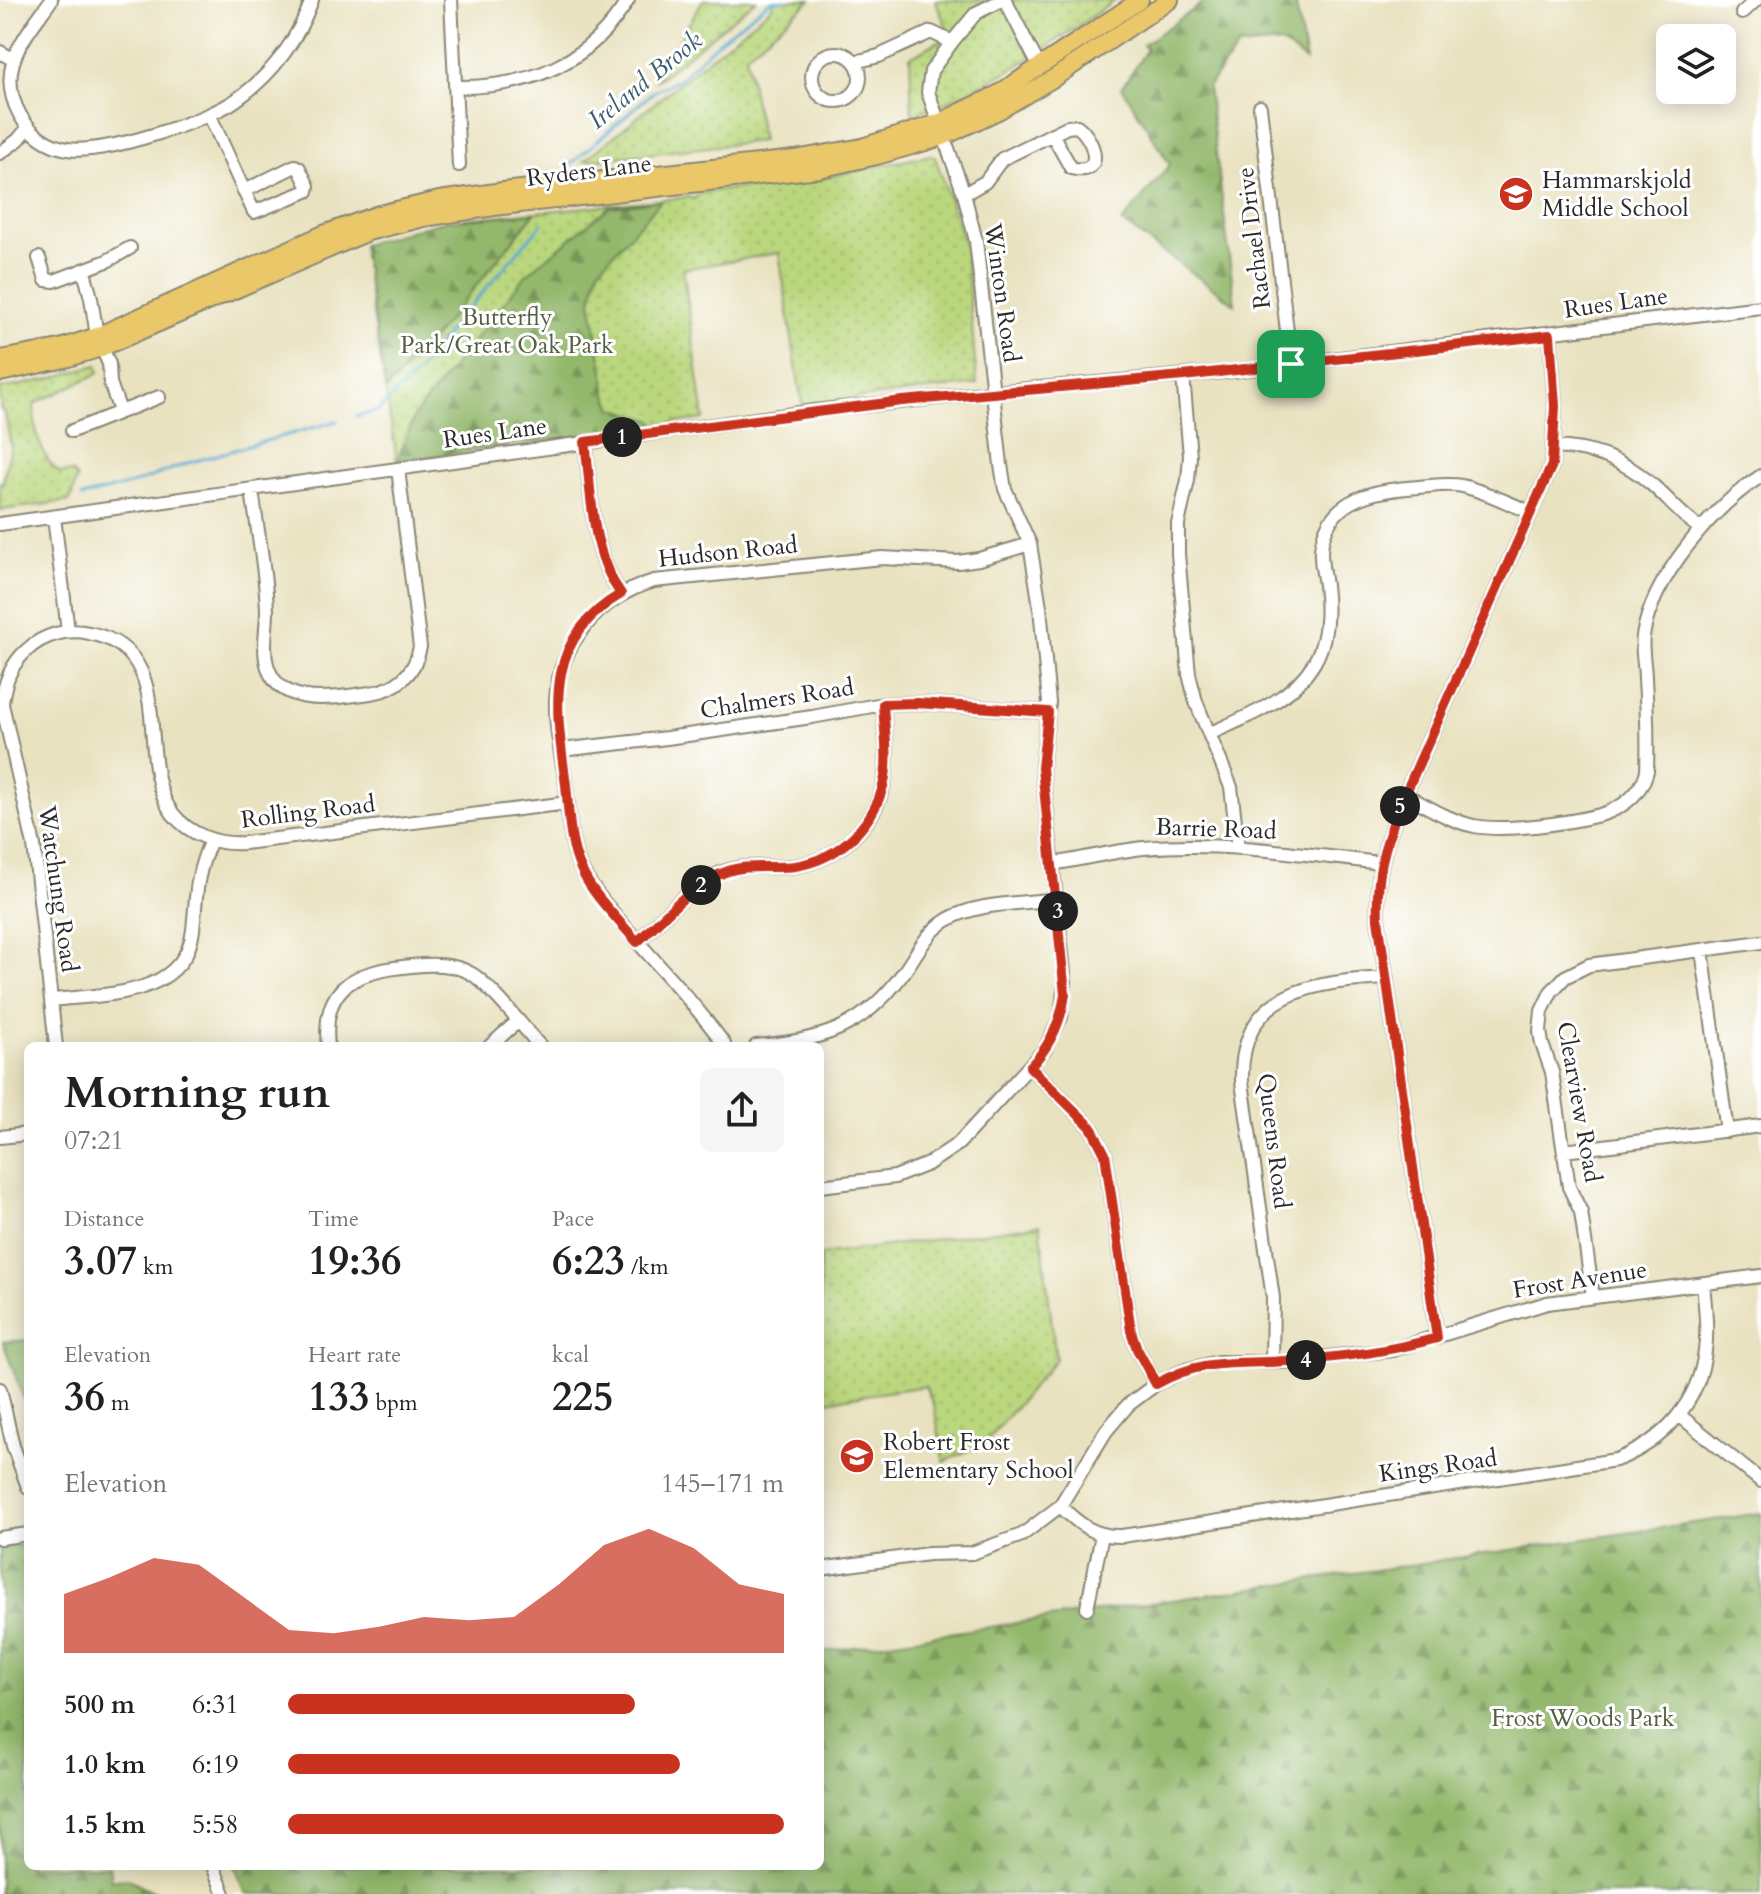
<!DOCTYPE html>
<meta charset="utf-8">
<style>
body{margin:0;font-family:Cardo,serif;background:#f6f6f6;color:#202124;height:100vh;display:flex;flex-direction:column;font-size:30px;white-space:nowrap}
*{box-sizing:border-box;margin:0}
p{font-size:26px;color:#757577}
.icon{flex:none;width:44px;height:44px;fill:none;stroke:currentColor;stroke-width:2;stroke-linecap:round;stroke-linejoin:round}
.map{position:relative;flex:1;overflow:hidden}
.drawer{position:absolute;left:24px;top:1042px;width:800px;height:828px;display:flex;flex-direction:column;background:#fff;border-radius:12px;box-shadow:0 4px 20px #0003}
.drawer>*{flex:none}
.buttons{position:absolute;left:1656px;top:24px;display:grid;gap:16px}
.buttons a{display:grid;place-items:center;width:80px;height:80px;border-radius:12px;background:#fff;box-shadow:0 4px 20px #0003;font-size:40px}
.pin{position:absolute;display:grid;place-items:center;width:68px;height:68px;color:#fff;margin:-34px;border-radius:16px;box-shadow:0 4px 12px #0006}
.km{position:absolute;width:40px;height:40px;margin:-20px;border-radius:50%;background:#222;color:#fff;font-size:22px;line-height:40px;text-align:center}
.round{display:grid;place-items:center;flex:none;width:84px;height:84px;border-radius:12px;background:#f6f6f6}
.summary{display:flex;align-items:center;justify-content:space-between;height:136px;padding:0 40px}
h1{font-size:44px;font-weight:600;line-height:60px}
.stats{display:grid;grid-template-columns:repeat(3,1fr);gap:12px;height:136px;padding:8px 40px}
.stats div{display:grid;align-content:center}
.stats b{font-size:40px;font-weight:600}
.stats small{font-size:22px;font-weight:400}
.stats p{font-size:22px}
.chart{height:224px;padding:16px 40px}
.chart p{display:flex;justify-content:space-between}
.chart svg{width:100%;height:144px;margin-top:8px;fill:#c8321e;opacity:.7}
ul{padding:0 40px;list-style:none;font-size:26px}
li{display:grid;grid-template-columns:128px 96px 1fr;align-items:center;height:60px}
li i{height:20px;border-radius:10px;background:#c8321e}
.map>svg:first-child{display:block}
.grass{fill:url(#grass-dots);stroke:#728154;stroke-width:2}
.forest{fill:url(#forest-firs);stroke:#5f724c;stroke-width:2}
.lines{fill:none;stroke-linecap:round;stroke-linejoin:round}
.stream{stroke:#56a7d1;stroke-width:3}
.minor-casing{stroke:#8a8676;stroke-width:16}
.major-casing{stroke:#8a8676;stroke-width:20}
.minor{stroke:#fff;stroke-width:12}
.major{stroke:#eac769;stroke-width:16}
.route-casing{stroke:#fff;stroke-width:16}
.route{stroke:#c8321e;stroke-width:10}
.labels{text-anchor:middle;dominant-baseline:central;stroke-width:6;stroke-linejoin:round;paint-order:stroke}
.street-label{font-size:24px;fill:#2b2b2b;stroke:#fff}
.poi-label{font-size:24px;fill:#2b2b2b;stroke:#fff;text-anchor:start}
.park-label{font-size:24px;fill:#565f44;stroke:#fff}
.water-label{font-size:26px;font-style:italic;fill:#3c5d6d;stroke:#fff}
</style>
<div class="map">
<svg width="1761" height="1894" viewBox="0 0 1761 1894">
<defs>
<pattern id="grass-dots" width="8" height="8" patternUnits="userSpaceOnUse" patternTransform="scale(2)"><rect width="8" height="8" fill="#bad77d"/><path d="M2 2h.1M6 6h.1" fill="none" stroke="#a0b96c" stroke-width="1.8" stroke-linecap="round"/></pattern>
<pattern id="forest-firs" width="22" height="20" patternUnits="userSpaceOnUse" patternTransform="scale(2)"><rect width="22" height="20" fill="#93b86c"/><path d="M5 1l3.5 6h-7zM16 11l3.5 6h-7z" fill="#789659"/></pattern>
</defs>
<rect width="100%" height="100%" fill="#fff"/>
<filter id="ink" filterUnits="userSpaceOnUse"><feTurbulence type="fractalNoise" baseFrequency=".0125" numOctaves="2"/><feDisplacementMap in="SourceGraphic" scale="16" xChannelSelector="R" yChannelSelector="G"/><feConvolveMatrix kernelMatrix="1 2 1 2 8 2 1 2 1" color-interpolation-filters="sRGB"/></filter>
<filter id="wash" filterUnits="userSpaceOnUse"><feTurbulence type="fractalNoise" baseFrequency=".006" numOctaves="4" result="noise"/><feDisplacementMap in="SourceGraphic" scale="32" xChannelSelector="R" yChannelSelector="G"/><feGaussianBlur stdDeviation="1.8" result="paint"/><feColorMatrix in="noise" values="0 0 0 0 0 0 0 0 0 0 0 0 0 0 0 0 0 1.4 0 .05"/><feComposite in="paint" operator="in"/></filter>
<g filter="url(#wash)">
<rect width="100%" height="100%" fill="#e9e2c0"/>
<path class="grass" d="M703,0h53l-101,82z
M773,0h38l-65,55 16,86 -178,20 188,-154z
M935,0h181c-66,46 -128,90 -204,115l-2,-58 40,-22z
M931,155l4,2 30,89 12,138 -175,21 -23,-152 -96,16 21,150 -307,42 -35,-216 82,-24 245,-24 5,2 6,-6 123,-15z
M97,365l2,8 -65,31c0,25 6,53 26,69l12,-1 5,6 -7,23 -70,9v-28h3l8,-36 -6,-33 -5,-4v-20l50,-10z
M1040,1225l16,134 -71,84 -41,19 -10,-56 -9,-20 -105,16v-147z"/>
<path class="forest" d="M1207,0h88l11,61 -25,-18 -43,4 -30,40 27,217 -113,-82 48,-57 -48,-78 25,-38 -4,-4z
M662,200l-63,69 -8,31 16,95 6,13 41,13 1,5 -258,35 18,-46 111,-140 83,-68z
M535,213l-88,109 -61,68 -24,-145 82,-24z
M28,1340v71l-25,-69z
M1761,1513v381h-1515l-11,-28h585v-214z
M28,1545v321h81l2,14 16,-2 32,16h-159v-347z"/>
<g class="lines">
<path class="stream" d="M570,165l83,-73 25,-12 43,-41 48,-37 14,-2
M356,416l22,-5 41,-40 30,-40 93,-107
M82,497l53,-14 53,-20 149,-42"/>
</g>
</g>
<g filter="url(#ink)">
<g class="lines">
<g class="minor-casing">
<path id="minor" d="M51,0c-13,19 -31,40 -38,62 -5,18 -2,37 7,53 10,18 28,31 48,34 35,6 139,-28 168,-49 36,-25 61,-59 76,-100
M451,0l8,165
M1005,0l34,66
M1742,13l14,-13
M0,52l14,8
M812 77a24 24 0 1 1 48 0a24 24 0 1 1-48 0Z
M855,62l24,-6 52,-24 21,10
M455,87c74,1 134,-23 173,-87
M1260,107l31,257
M210,116l34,75
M0,153l18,-13 11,-13
M295,166l4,2 9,18 -1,5 -53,21 -10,-21z
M964,194l21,-12 17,-23 65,-32 10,-1c17,12 30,51 -6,42l-19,-34
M39,258l7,22 8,1 53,-20 23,-13
M84,271l7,27 6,38 12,28 1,19 10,28
M1183,376l7,80 -2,24 -10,44v30l11,120 7,28 35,85 7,61
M72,431l87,-34
M585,442c7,52 5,109 36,152
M1553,447c36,1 70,12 97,36 18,15 31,33 51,46
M252,490c5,39 14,81 15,121 0,16 -4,33 -1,49 9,50 68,38 104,33 26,-3 45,-19 50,-46l-22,-178
M54,517l14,114
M0,524l814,-113 179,-19 231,-20 537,-65
M1209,734c39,-18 82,-33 105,-71 13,-22 14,-53 11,-78 -2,-13 -6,-29 -3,-42 9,-48 58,-53 97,-56 14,-1 29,-4 43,-1 23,5 47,18 69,26
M561,750l106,-12 145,-21 71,-13 34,-1 131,9
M1405,795c22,11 45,26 69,31 33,6 93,-3 126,-11 23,-7 41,-21 47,-44 1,-31 0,-62 -2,-92 0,-14 -4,-30 -2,-43 9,-58 70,-129 118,-160
M1052,864c31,-5 62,-13 92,-16 79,-7 158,6 236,15
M637,942c26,-23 53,-57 86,-70 24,-9 47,-3 72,-6 46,-7 83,-44 90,-89 4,-24 -1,-50 -2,-73
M1702,950l25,181
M52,1000c51,-6 133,-2 141,-70 4,-38 2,-53 18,-90
M724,1044c-29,-41 -66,-78 -99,-117 -14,-17 -30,-33 -41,-53 -15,-25 -15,-60 -18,-89 -4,-28 -11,-57 -10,-85 3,-58 44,-103 98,-119l228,-23 76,4 21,-3 51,-15
M56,1046l-22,-201 -32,-141c2,-21 9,-40 25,-54 16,-15 40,-22 62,-17 93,18 43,128 84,181 17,21 44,31 71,29l324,-40
M328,1046c-7,-62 30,-75 83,-80 20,-2 43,-3 61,8 17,10 53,55 68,72
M490,1046l28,-25
M756,1046c66,-5 108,-18 148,-74 14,-20 22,-39 43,-52 31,-18 74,-16 109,-21
M1030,1067l61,60 14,27 26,177 6,18 19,35
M0,1137l28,-3
M1564,1151l197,-25
M820,1186l75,-9 33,-13 30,-20 87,-95 16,-32 4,-35 -23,-214 7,-65 -9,-96 -10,-63 -25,-55 -4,-24 -25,-224 -12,-47 -36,-102 3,-21 21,-29 24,-29 26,-13
M1593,1297l-12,-85 -12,-25 -17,-115 -10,-28 -2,-13 2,-20 9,-19 14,-15 24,-12 172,-23
M1437,1338l-59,-419c-2,-43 5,-69 20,-109l154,-345 3,-59 -5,-71
M1272,1361l1,-63 -31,-216c-3,-93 74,-100 145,-104
M0,1389l13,57 15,41
M1679,1415l82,66
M1060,1506c19,18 34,31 62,30l494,-76c47,-18 83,-57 89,-109 3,-22 0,-45 -2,-68
M0,1538l28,-4
M820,1569l108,-15 44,-1 50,-18 38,-29 46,-75 22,-26 28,-21 29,-14 33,-8h65l109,-12 155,-47 214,-27
M1087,1608l15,-73
M213,1866l11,28"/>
</g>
<g class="major-casing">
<path id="major" d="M0,359l60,-11 37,-12 224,-101 58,-21 60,-14 64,-9 292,-32 67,-12 76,-24 60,-29 142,-94
M0,373l65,-14 36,-11 267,-116 56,-14 70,-11 325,-38 58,-13 66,-19 57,-27 54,-32 116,-78"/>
</g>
<use href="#minor" class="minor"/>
<use href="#major" class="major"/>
</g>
</g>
<g class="lines" filter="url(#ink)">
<g class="route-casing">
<path id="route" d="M1550,335l5,71 -3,59 -154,345c-15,40 -22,66 -20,109l59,419c-49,14 -99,20 -151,23 -52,4 -81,-4 -130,23l-19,-35 -6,-18 -26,-177 -14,-27 -61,-60c20,-21 31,-44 35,-73l-23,-226 6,-56 -131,-9 -34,1c1,23 6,49 2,73 -8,45 -44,82 -90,89 -25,3 -48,-3 -72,7 -33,12 -60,46 -86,69 -19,-23 -44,-46 -56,-73 -12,-25 -12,-57 -15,-84 -10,-76 -24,-145 55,-191 -31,-43 -29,-100 -36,-152l317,-41 281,-25z"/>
</g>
<use href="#route" class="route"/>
</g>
<defs>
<g id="school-disc" transform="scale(1.8)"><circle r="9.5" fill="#c8321e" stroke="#fff"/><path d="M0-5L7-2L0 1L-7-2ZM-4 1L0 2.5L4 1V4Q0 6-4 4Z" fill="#fff"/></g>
</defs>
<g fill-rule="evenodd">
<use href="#school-disc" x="1516" y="194"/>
<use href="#school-disc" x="857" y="1456"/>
</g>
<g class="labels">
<g class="street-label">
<text transform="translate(589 171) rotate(-7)">Ryders Lane</text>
<text transform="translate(1254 238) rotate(-97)">Rachael Drive</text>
<text transform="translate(1002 293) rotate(82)">Winton Road</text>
<text transform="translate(1616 303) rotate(-8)">Rues Lane</text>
<text transform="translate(495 433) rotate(-8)">Rues Lane</text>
<text transform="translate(728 552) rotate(-6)">Hudson Road</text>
<text transform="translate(777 699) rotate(-9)">Chalmers Road</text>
<text transform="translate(308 812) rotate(-7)">Rolling Road</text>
<text transform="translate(1216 829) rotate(2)">Barrie Road</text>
<text transform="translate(58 889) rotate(82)">Watchung Road</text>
<text transform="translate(1579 1102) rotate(80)">Clearview Road</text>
<text transform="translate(1274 1141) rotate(83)">Queens Road</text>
<text transform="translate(1580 1280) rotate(-9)">Frost Avenue</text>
<text transform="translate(1438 1466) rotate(-8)">Kings Road</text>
</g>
<g class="poi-label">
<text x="1542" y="180">Hammarskjold<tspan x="1542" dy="28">Middle School</tspan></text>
<text x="883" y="1442">Robert Frost<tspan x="883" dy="28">Elementary School</tspan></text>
</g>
<g class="park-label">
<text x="507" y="317">Butterfly<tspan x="507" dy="28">Park/Great Oak Park</tspan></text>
<text x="1583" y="1718">Frost Woods Park</text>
</g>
<g class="water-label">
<text transform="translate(645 80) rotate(-39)">Ireland Brook</text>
</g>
</g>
</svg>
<div class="buttons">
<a><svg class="icon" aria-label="layers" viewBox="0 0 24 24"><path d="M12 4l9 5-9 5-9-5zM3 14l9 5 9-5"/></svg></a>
</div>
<div class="pin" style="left:1291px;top:364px;background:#1e9e55"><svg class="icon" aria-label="arrive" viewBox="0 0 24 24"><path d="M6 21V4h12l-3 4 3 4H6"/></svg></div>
<b class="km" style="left:622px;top:437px">1</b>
<b class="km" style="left:701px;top:885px">2</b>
<b class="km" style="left:1058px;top:911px">3</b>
<b class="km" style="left:1306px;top:1360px">4</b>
<b class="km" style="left:1400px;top:806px">5</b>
<section class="drawer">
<div class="summary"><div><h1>Morning run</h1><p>07:21</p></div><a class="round"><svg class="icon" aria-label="share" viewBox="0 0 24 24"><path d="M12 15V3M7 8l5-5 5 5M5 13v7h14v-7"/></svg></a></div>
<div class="stats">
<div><p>Distance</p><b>3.07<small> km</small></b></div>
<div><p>Time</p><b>19:36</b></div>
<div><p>Pace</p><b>6:23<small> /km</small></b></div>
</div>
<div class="stats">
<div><p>Elevation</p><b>36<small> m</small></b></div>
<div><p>Heart rate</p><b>133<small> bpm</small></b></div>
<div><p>kcal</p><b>225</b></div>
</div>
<div class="chart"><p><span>Elevation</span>145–171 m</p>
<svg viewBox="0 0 160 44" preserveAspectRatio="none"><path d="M0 44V26L10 21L20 15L30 17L40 27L50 37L60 38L70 36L80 33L90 34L100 33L110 23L120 11L130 6L140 12L150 23L160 26V44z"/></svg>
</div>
<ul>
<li><b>500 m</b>6:31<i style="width:70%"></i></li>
<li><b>1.0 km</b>6:19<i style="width:79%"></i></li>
<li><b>1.5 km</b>5:58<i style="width:100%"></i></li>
</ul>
</section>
</div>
